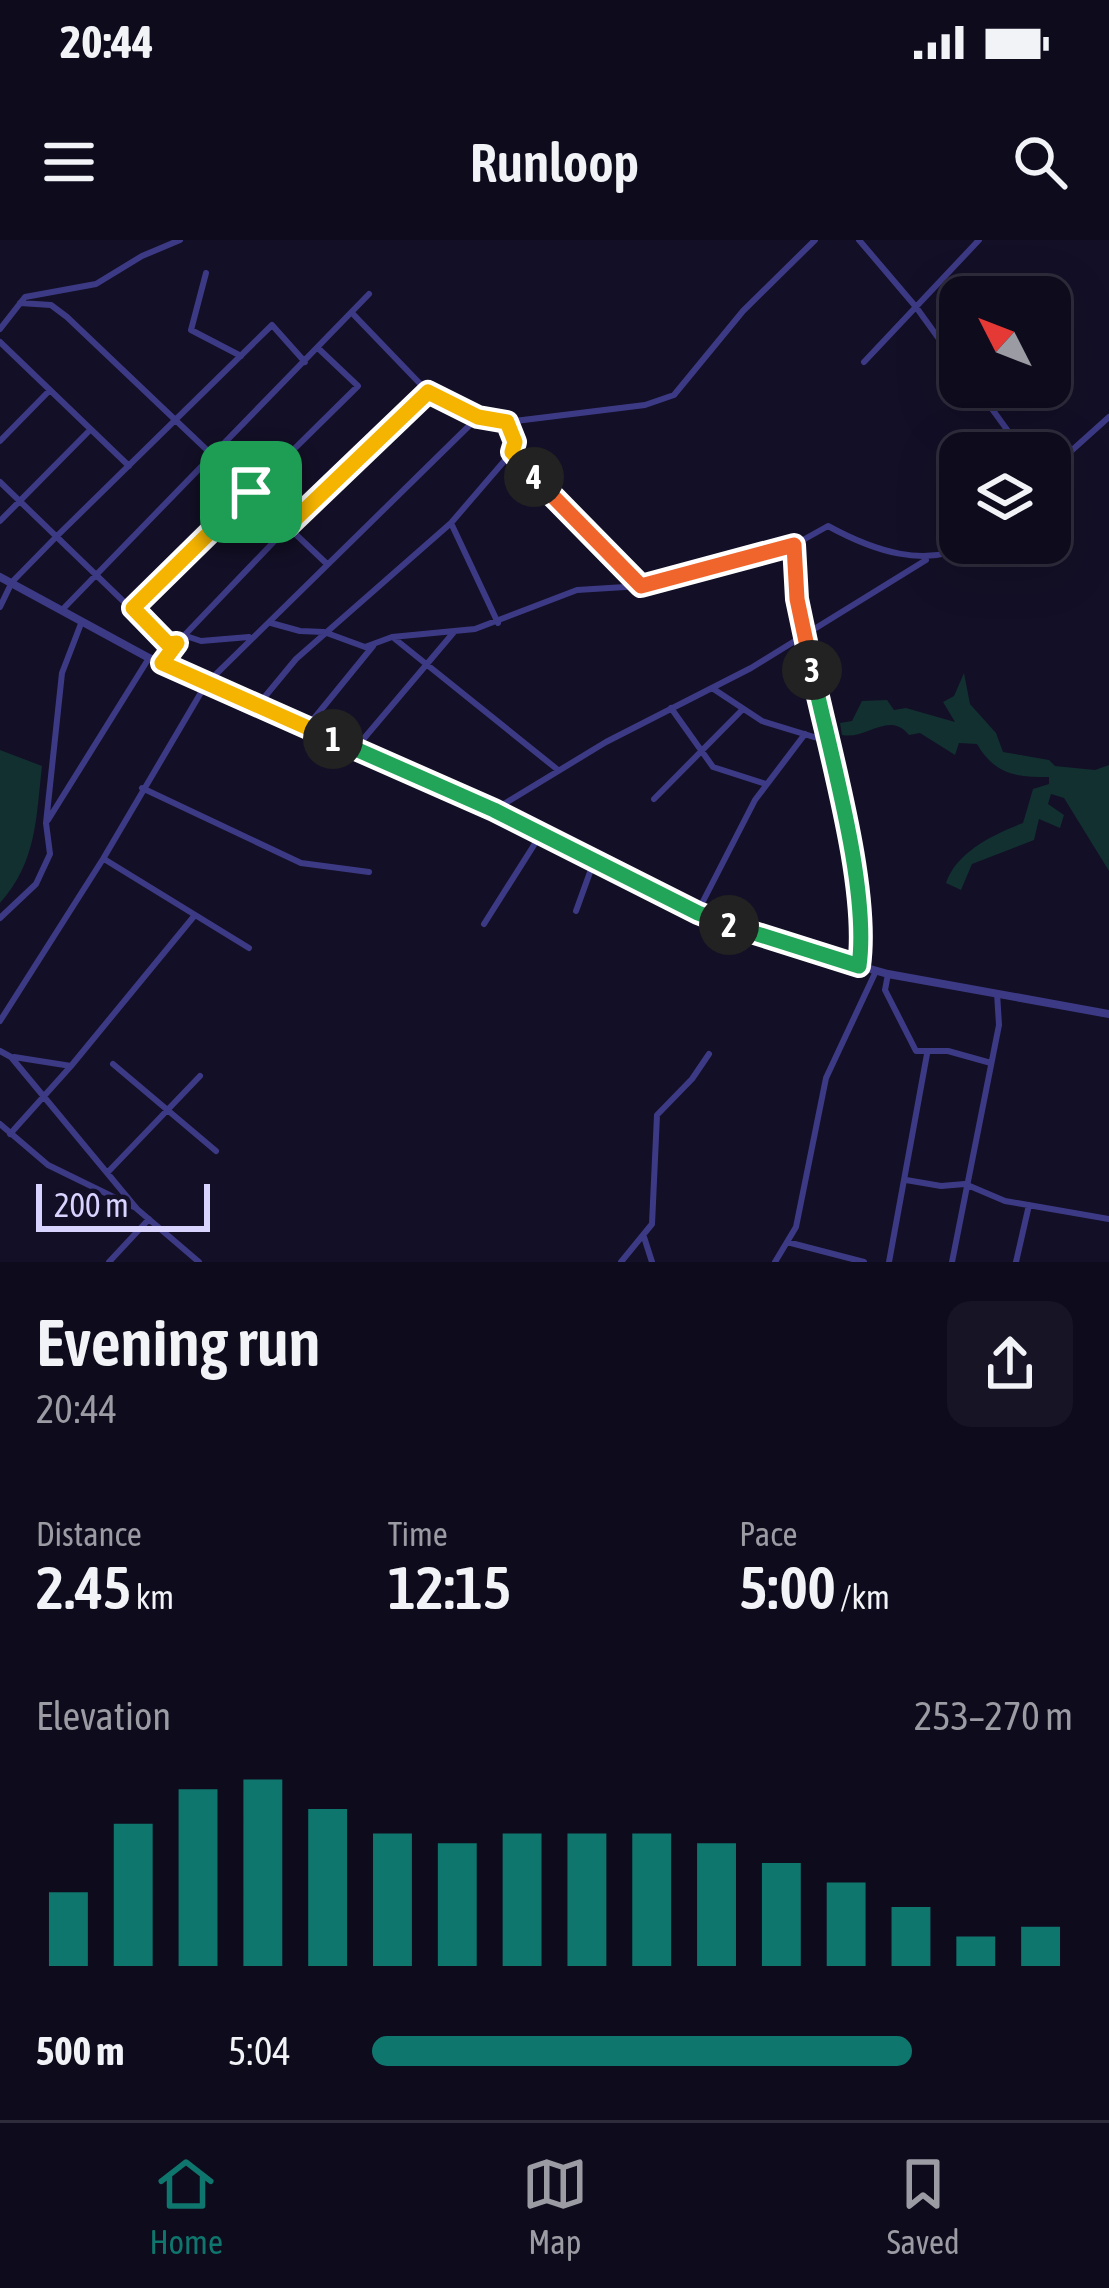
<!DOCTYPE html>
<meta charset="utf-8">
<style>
body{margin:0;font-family:"Asap Condensed",sans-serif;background:#171425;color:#f1f3f6;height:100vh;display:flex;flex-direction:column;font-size:45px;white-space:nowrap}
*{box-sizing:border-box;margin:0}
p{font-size:39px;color:#9b9ba3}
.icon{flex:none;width:66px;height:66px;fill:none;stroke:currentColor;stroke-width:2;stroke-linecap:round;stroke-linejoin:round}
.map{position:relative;height:1022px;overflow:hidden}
.side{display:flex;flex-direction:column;background:#0e0b1c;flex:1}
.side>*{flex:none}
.needle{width:78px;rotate:312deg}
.buttons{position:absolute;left:939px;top:36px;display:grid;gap:24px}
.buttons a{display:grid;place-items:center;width:132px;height:132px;border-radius:24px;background:#0e0b1c;box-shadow:0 12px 48px #0002,0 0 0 3px #2e2b3b;font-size:60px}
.scale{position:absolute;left:36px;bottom:30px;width:174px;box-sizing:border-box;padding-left:12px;border:6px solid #d9d4ff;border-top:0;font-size:33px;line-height:42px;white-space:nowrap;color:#d9d4ff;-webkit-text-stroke:9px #130f26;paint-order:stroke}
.pin{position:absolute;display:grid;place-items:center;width:102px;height:102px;color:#fff;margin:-51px;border-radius:24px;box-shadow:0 6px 18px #0006}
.km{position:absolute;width:60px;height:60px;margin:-30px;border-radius:50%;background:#222;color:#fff;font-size:33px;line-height:60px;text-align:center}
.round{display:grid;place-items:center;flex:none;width:126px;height:126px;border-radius:24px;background:#171425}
.overview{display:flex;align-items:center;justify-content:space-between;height:204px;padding:0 36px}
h1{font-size:66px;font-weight:600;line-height:90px}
.metrics{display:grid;grid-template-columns:repeat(3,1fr);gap:18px;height:204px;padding:12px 36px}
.metrics div{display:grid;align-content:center}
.metrics b{font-size:60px;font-weight:600}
.metrics small{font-size:33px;font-weight:400}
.metrics p{font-size:33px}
.chart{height:336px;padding:24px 36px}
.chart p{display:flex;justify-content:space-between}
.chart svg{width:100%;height:216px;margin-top:12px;stroke:#0f766e;stroke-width:6}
ul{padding:0 36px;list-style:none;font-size:39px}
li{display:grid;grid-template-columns:192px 144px 1fr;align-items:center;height:90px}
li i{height:30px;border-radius:15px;background:#0f766e}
.status{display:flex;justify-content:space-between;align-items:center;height:84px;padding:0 60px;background:#0e0b1c;direction:ltr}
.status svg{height:33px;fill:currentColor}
header{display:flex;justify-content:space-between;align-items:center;height:156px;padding:0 36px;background:#0e0b1c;font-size:54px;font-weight:600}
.menu{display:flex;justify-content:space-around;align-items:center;height:168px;border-top:3px solid #2e2b3b;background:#0e0b1c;font-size:33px;color:#9b9ba3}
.menu a{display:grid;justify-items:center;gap:6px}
.menu .on{color:#0f766e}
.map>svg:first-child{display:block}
.green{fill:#12302f}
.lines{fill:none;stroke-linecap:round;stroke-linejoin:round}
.minor{stroke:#3d3a85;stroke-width:6}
.tertiary{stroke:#3d3a85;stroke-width:8}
.split-1-casing{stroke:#fff;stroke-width:24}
.split-2-casing{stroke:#fff;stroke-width:24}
.split-3-casing{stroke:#fff;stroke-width:24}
.split-4-casing{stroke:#fff;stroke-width:24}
.split-5-casing{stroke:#fff;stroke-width:24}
.split-1{stroke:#f5b400;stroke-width:15}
.split-2{stroke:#22a559;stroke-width:15}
.split-3{stroke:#22a559;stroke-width:15}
.split-4{stroke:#f0652b;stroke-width:15}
.split-5{stroke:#f5b400;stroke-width:15}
</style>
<div class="status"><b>20:44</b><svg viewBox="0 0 49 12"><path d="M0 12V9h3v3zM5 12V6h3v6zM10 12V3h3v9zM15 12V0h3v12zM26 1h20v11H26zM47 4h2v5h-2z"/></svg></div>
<header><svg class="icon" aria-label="menu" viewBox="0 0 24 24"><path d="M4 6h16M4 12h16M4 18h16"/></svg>Runloop<svg class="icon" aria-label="search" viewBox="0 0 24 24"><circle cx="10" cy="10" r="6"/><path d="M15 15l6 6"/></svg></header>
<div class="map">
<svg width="1109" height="1022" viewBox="0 0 1109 1022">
<rect width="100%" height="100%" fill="#130f26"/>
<path class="green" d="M964,433l6,31 26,29 7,19 46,8 6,6 40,4 14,-5v106l-45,-73 -13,-4 -3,10 16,11 -4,13 -21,-9 -5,21 -62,24 -11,26 -15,-7c10,-31 48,-49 77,-60l10,-34 16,-5v-7c-33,0 -54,-2 -72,-33l-18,-1 -4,12 -35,-22 -11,2c-20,-25 -42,5 -67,0l-2,-12 12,-2 10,-20 25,-1 7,10 12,-2 49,14 -12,-20 11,-6z
M0,510l42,16c-6,52 -5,96 -42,137z"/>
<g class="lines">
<path class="minor" d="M859,0l57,67 44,61
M206,33l-15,57 50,26
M20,63l31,2 16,12 260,247
M353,74l75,78 50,25
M0,89l25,-32 71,-13 46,-28 38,-16
M0,102l129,124
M864,122l115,-122
M976,147l48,66
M0,201l49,-50
M512,212l43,49 86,85
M1050,230l59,-53
M0,242l152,147 16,15 9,-1 -15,20
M0,281l89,-90
M451,283l47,100
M794,305c5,90 29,178 47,265 11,50 26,105 18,156
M0,367l12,-25 45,-46 215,-211 33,37
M133,368l225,-222 -38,-36
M63,369l306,-315
M271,383l29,8 24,1 41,15 27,-10 83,-8 102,-39 64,-4 153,-41 34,-19c44,24 98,44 145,17
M183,395l18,6 48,-4
M395,399l163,131
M177,403l110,-115 141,-136
M712,448l50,33 65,20
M258,465l38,-46 155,-136 61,-71 3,-10 -8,-20
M671,468l42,59 53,17
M307,487l66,-81
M355,509l99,-117
M142,548l159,75 68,9
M654,559l89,-90
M494,570l112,-68 145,-74 175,-108
M48,580l101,-162
M104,619l145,89
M576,671l18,-50
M697,673l58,-113 50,-66
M0,678l36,-34 14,-30 -4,-31 16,-150 20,-52
M484,684l57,-90
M888,734l-3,16 31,61h32l43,12
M0,781l103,-162 103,-175 272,-267 29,5 138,-17 29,-10 69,-84 72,-71
M0,811l11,6 126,152 62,53
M14,817l57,9 124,-151
M113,824l103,87
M0,884l48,41 86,42
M10,894l61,-68
M108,932l92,-96
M906,940l35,6 24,-2 40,17 104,18
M644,997l8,25
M787,1002l77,20
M109,1022l40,-43
M621,1022l31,-38 5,-109 35,-36 17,-25
M775,1022l21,-35 30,-149 50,-107
M889,1022l38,-208
M952,1022l47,-237 -2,-32
M1016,1022l13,-57"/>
<path class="tertiary" d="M0,337l149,81 345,152 203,103 77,29 114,32 221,40"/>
</g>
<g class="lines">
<g class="split-1-casing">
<path id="split-1" d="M251,252l-118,116 35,36 9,-1 -15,20 171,76"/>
</g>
<g class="split-2-casing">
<path id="split-2" d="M333,499l161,71 204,103 31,12"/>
</g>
<g class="split-3-casing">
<path id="split-3" d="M729,685l130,41c11,-78 -30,-216 -47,-296"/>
</g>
<g class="split-4-casing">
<path id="split-4" d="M534,237l107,109 153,-41 3,54 15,71"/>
</g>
<g class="split-5-casing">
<path id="split-5" d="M251,252l36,35 141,-135 50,25 29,5 8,20 -3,10 22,25"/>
</g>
<use href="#split-1" class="split-1"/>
<use href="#split-2" class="split-2"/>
<use href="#split-3" class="split-3"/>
<use href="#split-4" class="split-4"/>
<use href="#split-5" class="split-5"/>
</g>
</svg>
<div class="buttons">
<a><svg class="needle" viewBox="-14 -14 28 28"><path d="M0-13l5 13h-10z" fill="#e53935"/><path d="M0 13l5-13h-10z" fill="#9b9ba3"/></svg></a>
<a><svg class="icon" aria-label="layers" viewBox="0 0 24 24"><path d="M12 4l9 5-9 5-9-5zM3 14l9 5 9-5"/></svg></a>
</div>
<div class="scale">200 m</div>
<div class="pin" style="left:251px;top:252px;background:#1e9e55"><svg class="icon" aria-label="arrive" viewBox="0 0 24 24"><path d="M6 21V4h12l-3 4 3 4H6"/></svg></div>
<b class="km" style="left:333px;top:499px">1</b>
<b class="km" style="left:729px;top:685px">2</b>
<b class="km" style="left:812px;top:430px">3</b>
<b class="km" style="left:534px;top:237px">4</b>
</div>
<section class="side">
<div class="overview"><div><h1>Evening run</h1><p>20:44</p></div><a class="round"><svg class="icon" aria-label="share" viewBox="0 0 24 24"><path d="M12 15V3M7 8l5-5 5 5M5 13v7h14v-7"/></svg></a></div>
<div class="metrics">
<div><p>Distance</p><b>2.45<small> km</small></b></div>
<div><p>Time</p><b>12:15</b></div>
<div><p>Pace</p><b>5:00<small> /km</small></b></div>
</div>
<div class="chart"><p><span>Elevation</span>253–270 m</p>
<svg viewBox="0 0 160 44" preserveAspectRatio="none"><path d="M5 44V29M15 44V15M25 44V8M35 44V6M45 44V12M55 44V17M65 44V19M75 44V17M85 44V17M95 44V17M105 44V19M115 44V23M125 44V27M135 44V32M145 44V38M155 44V36"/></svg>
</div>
<ul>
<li><b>500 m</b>5:04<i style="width:77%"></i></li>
</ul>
</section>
<nav class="menu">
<a class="on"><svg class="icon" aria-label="home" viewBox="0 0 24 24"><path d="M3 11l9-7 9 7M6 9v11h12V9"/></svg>Home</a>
<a><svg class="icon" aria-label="map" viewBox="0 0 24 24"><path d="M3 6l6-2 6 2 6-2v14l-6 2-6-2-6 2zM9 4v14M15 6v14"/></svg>Map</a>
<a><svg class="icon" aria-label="saved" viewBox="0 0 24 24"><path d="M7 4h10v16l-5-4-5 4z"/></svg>Saved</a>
</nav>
